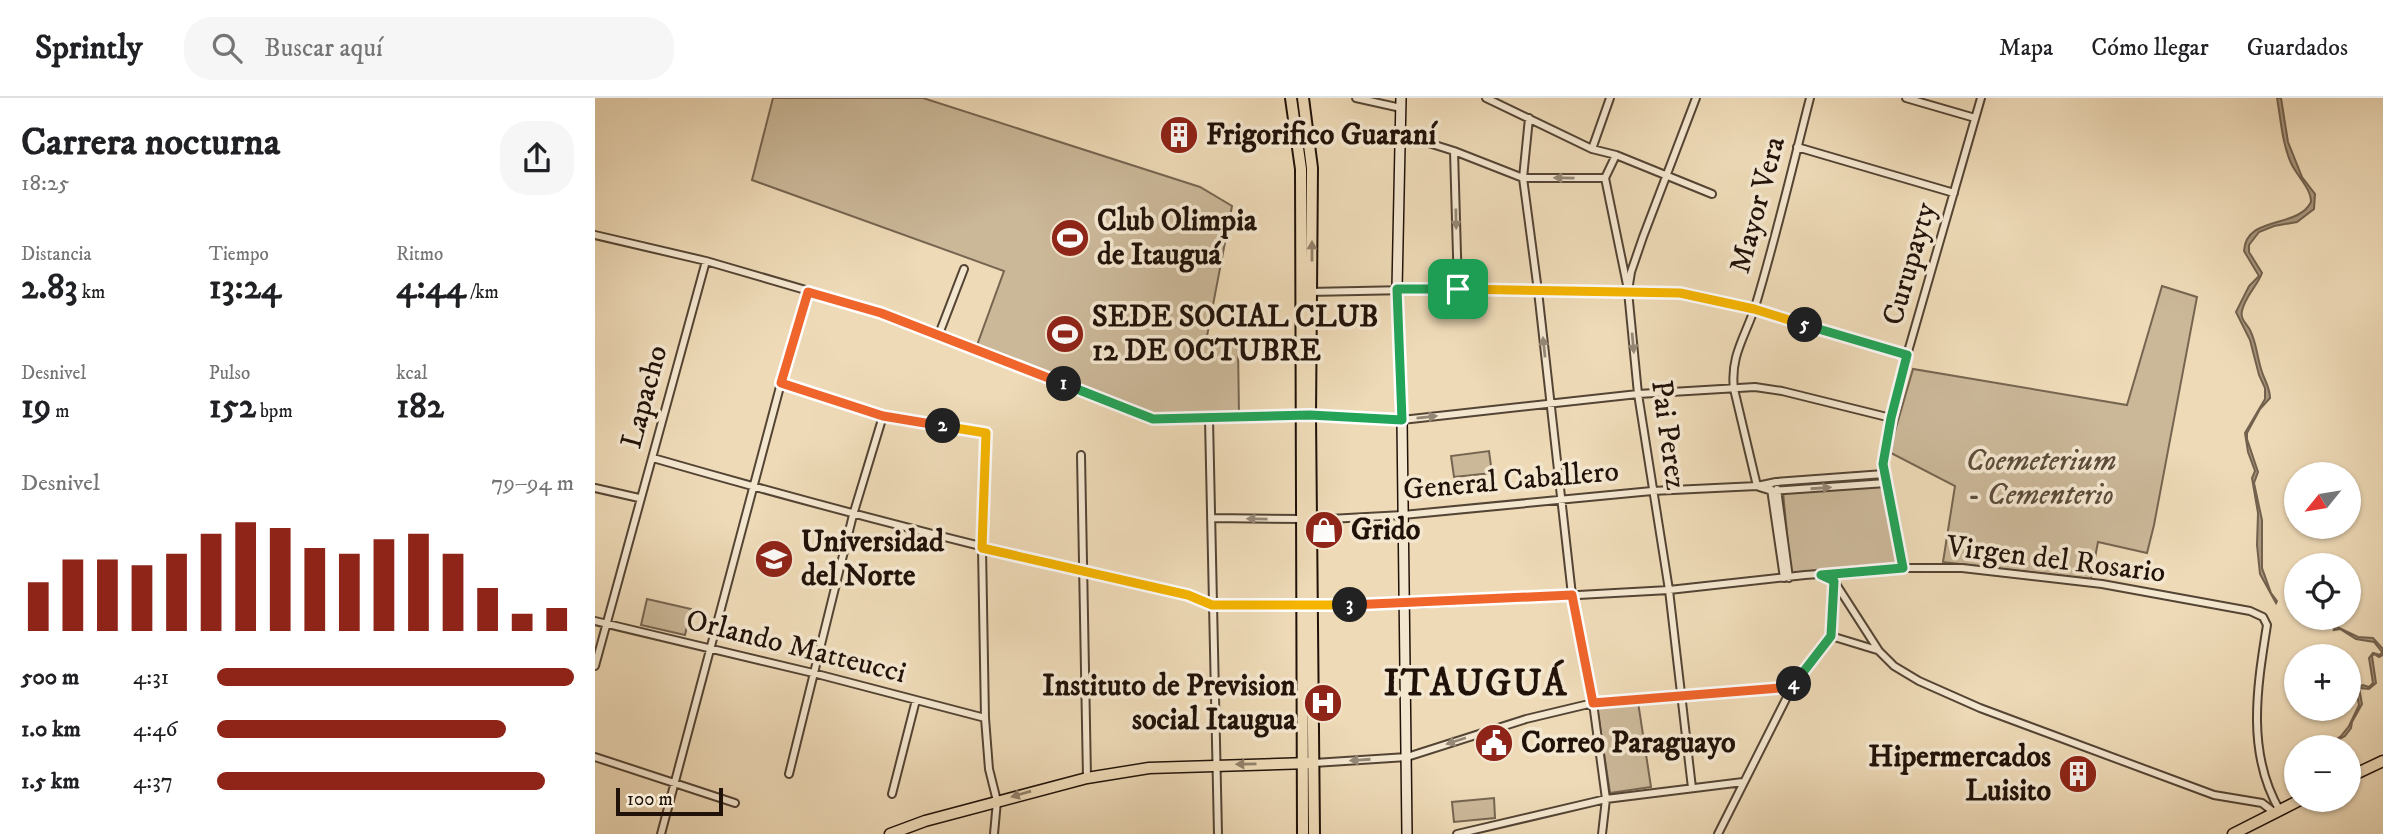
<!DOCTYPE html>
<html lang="es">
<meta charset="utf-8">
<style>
body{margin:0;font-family:"IM FELL DW Pica",serif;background:#f6f6f6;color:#202124;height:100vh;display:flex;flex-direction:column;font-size:26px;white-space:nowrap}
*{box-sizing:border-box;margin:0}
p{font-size:23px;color:#757577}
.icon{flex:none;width:38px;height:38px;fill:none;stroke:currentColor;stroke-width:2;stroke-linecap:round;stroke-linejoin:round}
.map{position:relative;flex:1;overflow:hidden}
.drawer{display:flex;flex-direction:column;background:#fff;width:595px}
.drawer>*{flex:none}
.needle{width:46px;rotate:240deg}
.controls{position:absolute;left:1689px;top:364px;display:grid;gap:14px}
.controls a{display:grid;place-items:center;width:77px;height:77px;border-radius:50%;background:#fff;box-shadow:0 2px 5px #0004;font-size:35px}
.scale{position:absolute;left:21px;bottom:18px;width:107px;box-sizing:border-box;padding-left:7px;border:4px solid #211209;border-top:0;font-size:19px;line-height:24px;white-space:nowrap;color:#211209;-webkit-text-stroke:5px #f4e7d0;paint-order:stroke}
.pin{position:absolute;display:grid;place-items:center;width:60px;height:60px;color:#fff;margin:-30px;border-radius:14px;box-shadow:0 4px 10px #0006}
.km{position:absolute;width:35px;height:35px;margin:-18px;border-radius:50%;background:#222;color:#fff;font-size:19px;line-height:35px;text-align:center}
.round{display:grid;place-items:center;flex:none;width:74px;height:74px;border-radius:28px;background:#f6f6f6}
.head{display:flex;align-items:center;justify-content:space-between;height:119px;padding:0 21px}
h1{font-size:38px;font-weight:700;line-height:52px}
.stats{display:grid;grid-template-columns:repeat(3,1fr);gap:10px;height:119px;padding:7px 21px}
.stats div{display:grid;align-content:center}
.stats b{font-size:35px;font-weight:700}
.stats small{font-size:19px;font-weight:400}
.stats p{font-size:19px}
.chart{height:196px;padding:14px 21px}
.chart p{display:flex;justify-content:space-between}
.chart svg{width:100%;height:126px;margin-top:7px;stroke:#8f2418;stroke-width:6}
ul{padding:0 21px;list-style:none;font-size:23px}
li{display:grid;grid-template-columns:112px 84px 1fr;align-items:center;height:52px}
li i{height:18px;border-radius:9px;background:#8f2418}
header{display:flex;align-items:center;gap:42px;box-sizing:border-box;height:98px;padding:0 35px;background:#fff;border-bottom:2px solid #e0e0e0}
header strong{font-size:33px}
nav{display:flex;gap:38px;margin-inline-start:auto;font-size:24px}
.search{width:490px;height:63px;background:#f6f6f6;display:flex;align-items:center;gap:18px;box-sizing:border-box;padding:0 24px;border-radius:28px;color:#757577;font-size:26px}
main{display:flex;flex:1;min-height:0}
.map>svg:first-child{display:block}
.green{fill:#cbb899;stroke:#766551;stroke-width:2}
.water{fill:#a8967c;stroke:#72614e;stroke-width:2}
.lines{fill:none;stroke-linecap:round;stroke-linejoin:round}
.street-casing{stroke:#544434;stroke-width:10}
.secondary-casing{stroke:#211209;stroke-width:12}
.primary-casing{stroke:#211209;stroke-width:13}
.highway-casing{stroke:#211209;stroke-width:14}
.street{stroke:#f4e7d0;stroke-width:6}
.secondary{stroke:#f4e7d0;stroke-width:9}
.primary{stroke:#eedab7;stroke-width:10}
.highway{stroke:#eedab7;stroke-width:10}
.oneway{fill:#958776}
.oneway2{fill:#928069}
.split-1-casing{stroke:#fff;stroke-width:14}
.split-2-casing{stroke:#fff;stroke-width:14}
.split-3-casing{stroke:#fff;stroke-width:14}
.split-4-casing{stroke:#fff;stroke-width:14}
.split-5-casing{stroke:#fff;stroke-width:14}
.split-6-casing{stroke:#fff;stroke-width:14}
.split-1{stroke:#22a559;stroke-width:9}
.split-2{stroke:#f0652b;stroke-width:9}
.split-3{stroke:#f5b400;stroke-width:9}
.split-4{stroke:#f0652b;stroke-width:9}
.split-5{stroke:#22a559;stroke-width:9}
.split-6{stroke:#f5b400;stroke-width:9}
.labels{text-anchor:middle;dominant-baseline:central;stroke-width:7;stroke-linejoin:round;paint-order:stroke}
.poi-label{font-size:30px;font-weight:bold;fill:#211209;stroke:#f4e7d0;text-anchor:start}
.street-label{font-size:30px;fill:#211209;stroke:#f4e7d0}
.park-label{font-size:30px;font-style:italic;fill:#5c4c3b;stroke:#f4e7d0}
.district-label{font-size:37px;font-weight:bold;letter-spacing:2px;fill:#211209;stroke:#f4e7d0}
</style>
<header>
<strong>Sprintly</strong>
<div class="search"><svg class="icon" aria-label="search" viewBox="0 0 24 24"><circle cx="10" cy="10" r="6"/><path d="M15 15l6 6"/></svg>Buscar aquí</div>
<nav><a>Mapa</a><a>Cómo llegar</a><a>Guardados</a></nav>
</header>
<main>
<section class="drawer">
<div class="head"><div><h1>Carrera nocturna</h1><p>18:25</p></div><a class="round"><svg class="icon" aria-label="share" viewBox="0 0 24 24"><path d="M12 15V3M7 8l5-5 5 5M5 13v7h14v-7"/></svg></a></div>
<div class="stats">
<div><p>Distancia</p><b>2.83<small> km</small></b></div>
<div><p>Tiempo</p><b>13:24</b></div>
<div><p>Ritmo</p><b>4:44<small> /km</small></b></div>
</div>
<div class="stats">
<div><p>Desnivel</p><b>19<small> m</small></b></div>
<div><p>Pulso</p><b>152<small> bpm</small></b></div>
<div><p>kcal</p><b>182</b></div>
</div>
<div class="chart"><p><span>Desnivel</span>79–94 m</p>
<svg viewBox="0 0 160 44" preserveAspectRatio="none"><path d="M5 44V27M15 44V19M25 44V19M35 44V21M45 44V17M55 44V10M65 44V6M75 44V8M85 44V15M95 44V17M105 44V12M115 44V10M125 44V17M135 44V29M145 44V38M155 44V36"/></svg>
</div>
<ul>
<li><b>500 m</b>4:31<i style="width:100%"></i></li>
<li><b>1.0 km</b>4:46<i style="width:81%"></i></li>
<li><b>1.5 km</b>4:37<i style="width:92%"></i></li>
</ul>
</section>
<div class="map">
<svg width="1788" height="736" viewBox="0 0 1788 736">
<rect width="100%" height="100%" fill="#eedab7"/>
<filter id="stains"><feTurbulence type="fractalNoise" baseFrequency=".00286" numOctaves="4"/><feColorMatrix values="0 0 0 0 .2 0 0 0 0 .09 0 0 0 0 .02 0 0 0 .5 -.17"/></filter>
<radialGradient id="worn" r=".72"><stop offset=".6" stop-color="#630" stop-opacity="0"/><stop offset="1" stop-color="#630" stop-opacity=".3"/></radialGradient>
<path class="green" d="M178,0h150l277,89 32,19 -25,130 31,10 1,69 -89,2 -174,-69 28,-77 -252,-91z
M1567,188l35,11 -43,228 -7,28 -49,-11 -7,37 -148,-17 12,-76 -66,-34 24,-83 214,36z
M894,353l3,22 -38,4 -3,-21z
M1287,388l19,81 -110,8 -8,-83z
M52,501l44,10 -6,26 -44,-10z
M1043,604l13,85 -41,6 -13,-86z
M899,700l1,20 -41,4 -2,-20z"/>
<path class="water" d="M1682,0h4l7,44 14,35 13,17 -1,15 -17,13 -23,4 -15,6 -10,13v7l13,21c-4,12 -17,23 -20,38 -2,8 4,12 8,19 7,14 7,28 12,42 3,9 8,16 8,26l-10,11 -13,24v6l11,33 -4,11 8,37v48l9,25 6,8 -1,2 -16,-29 -3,-29 1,-32 -6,-35 3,-7 -7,-19 -3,-19 20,-34v-11l-6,-13 -9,-35 -14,-28 13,-26 10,-10 -15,-25c2,-36 54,-22 67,-49 0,-14 -14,-26 -20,-39 -9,-20 -10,-43 -14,-65z
M1740,528l23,11 15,1 10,11v6l-4,2 -5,-3 -2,2 4,27 -7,6 -10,-1 3,16 -10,18 -1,6 -6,8 -20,11 16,-11 8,-10 10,-21 -3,-17 7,-3 6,2 4,-4 -4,-25 4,-5 7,2 2,-3 -8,-10 -18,-3 -16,-10 -6,1z"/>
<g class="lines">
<g class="street-casing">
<path id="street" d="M761,0l45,10
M891,0l106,51 24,6 96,39
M1311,0l69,20
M934,20l-6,60 15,113 34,304 21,108 13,96 -4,35
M805,36l54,17 69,27h82
M1202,49l157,46
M997,51l18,-51
M859,53l4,138
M1021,57l-11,23 22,107
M0,137l111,26 175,51 272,107 157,-3 92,4 236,-26 117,-7 27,4 109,27
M713,194l150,-3 222,4 74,16 153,46
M344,236l25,-65
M186,285l102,33 103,17 -4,115 3,170 4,51 8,32 -3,33
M614,321l9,415
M486,357l6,323
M58,360c177,51 355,97 535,137l24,10 201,-1 256,-14 136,-15 98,-7h59l140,16 148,27 13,6 4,8c-10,63 -21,128 13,186
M1162,388l-23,-97c-4,-33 11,-52 21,-82 21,-69 37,-139 55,-209
M1164,389l13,4 114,-8
M0,390l44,10
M1176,391l13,89
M1182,391l12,89
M616,420l92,1
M716,422l92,-5 249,-24 105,-5 19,-4 108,-8
M1308,470l-20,-104 8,-46 16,-63 74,-257
M1228,478l11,5 45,70 15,15 25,15 61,27 234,87 48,8 13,10
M1239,485l-3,53 46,14
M0,523l218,52 172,45
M0,568l111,-405
M0,659l140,46
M719,665l93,-6 119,-38 67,-16 199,-16
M194,676l64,-259 30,-99
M1097,690l-23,-198 -31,-196 -10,-103 3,-19 12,-35 53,-139
M297,696l24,-94
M66,736l120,-451 27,-91
M862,736l149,-35 137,-17
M1123,736l74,-147 39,-51"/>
</g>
<g class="secondary-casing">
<path id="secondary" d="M806,0l-4,191 5,131 5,414"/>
</g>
<g class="primary-casing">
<path id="primary" d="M1754,679l34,-16
M295,736l35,-13 162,-43 62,-10 161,-5
M1638,736l67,-34"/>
</g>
<g class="highway-casing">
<path id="highway" d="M696,0l10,71 2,665
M708,0l9,70 -2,248 4,418"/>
</g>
<use href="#street" class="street"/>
<use href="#secondary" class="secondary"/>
<use href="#primary" class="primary"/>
<use href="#highway" class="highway"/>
</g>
<defs><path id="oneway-solid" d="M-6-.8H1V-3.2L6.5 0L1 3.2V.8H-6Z" transform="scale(1.75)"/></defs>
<g class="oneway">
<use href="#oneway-solid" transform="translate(969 80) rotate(-179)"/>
<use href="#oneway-solid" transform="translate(861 121) rotate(89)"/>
<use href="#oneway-solid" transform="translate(1038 245) rotate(85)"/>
<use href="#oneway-solid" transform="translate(949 249) rotate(-96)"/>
<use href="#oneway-solid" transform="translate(832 319) rotate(-6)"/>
<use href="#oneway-solid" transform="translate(1226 390) rotate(-4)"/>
<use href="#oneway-solid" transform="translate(662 421) rotate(-179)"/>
<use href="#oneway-solid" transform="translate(861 643) rotate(162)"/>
<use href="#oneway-solid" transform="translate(765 662) rotate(176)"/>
</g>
<g class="oneway2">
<use href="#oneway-solid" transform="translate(717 153) rotate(-90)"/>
<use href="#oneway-solid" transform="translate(651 666) rotate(179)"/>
<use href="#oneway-solid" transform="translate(426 696) rotate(164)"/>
</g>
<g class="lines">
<g class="split-1-casing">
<path id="split-1" d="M469,286l89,35 157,-4 92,5 -5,-131h61"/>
</g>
<g class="split-2-casing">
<path id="split-2" d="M348,328l-60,-10 -102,-33 27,-91 73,21 183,71"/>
</g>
<g class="split-3-casing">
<path id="split-3" d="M348,328l43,7 -4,115 206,47 24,10h138"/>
</g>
<g class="split-4-casing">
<path id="split-4" d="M755,507l222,-10 21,108 199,-16 2,-3"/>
</g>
<g class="split-5-casing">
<path id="split-5" d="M1199,586l37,-48 3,-55 -13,-6 82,-7 -20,-104 8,-46 16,-63 -102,-30"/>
</g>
<g class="split-6-casing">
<path id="split-6" d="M863,191l222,4 74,16 51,16"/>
</g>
<use href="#split-1" class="split-1"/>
<use href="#split-2" class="split-2"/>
<use href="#split-3" class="split-3"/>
<use href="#split-4" class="split-4"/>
<use href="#split-5" class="split-5"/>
<use href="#split-6" class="split-6"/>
</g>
<defs>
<g id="building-disc" transform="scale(2.0125)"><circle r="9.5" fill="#8f2418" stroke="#f4e7d0"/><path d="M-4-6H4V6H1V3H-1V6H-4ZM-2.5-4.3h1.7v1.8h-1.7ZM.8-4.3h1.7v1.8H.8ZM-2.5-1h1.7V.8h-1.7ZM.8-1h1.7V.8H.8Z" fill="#fff"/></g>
<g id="stadium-disc" transform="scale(2.0125)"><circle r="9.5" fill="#8f2418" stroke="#f4e7d0"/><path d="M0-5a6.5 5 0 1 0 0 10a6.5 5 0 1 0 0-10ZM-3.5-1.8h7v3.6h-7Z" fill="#fff"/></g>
<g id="shop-disc" transform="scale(2.0125)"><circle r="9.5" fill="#8f2418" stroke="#f4e7d0"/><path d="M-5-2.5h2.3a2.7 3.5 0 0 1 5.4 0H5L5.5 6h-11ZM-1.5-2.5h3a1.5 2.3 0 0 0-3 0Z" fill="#fff"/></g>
<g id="university-disc" transform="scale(2.0125)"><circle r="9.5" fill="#8f2418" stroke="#f4e7d0"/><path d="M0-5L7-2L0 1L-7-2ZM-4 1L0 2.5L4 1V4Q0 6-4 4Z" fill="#fff"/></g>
<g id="hospital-disc" transform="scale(2.0125)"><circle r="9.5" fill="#8f2418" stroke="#f4e7d0"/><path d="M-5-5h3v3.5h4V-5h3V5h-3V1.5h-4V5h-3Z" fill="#fff"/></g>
<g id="civic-disc" transform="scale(2.0125)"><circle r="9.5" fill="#8f2418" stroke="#f4e7d0"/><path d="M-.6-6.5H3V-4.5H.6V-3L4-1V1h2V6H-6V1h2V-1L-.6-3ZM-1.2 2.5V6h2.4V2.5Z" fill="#fff"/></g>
</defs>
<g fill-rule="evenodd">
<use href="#building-disc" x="584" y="37"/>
<use href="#stadium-disc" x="475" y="140"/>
<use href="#stadium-disc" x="470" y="236"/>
<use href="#shop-disc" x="729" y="432"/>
<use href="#university-disc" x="179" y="461"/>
<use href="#hospital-disc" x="728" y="605"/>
<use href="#civic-disc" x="899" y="645"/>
<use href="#building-disc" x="1483" y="676"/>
</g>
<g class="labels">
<g class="poi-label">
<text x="611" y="37">Frigorifico Guaraní</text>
<text x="502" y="123">Club Olimpia<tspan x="502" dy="34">de Itauguá</tspan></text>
<text x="497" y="219">SEDE SOCIAL CLUB<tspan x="497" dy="34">12 DE OCTUBRE</tspan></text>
<text x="756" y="432">Grido</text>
<text x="206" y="444">Universidad<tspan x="206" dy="34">del Norte</tspan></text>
<text x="701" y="588" text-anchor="end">Instituto de Prevision<tspan x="701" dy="34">social Itaugua</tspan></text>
<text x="926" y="645">Correo Paraguayo</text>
<text x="1456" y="659" text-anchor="end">Hipermercados<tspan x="1456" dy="34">Luisito</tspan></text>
</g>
<g class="street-label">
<text transform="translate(1163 107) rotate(-75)">Mayor Vera</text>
<text transform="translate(1315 166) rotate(-74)">Curupayty</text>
<text transform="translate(50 299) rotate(-75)">Lapacho</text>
<text transform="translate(1073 337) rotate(82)">Pai Perez</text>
<text transform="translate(916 383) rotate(-5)">General Caballero</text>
<text transform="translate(1461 462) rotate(7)">Virgen del Rosario</text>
<text transform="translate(201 549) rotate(14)">Orlando Matteucci</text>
</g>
<g class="park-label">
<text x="1446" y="363">Coemeterium<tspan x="1446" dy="34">- Cementerio</tspan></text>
</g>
<g class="district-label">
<text x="881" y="586">ITAUGUÁ</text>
</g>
</g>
<rect width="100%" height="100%" filter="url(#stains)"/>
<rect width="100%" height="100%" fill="url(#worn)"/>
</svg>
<div class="controls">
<a><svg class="needle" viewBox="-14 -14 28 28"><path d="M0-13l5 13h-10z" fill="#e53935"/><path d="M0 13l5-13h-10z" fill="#757577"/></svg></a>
<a><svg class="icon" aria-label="locate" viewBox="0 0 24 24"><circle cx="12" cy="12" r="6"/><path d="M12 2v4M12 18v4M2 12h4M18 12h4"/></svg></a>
<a>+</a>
<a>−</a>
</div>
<div class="scale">100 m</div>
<div class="pin" style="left:863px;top:191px;background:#1e9e55"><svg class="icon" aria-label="arrive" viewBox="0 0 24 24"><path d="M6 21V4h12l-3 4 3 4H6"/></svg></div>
<b class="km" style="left:469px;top:286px">1</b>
<b class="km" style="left:348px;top:328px">2</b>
<b class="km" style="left:755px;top:507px">3</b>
<b class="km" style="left:1199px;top:586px">4</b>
<b class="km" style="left:1210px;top:227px">5</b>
</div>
</main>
